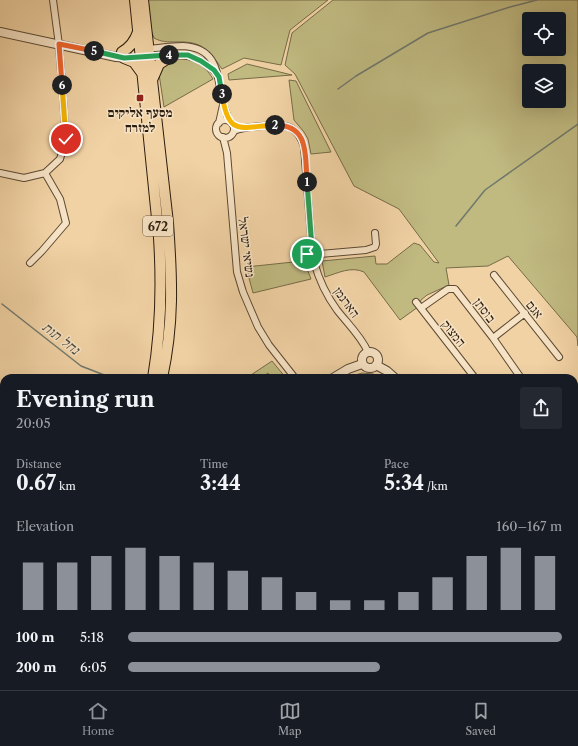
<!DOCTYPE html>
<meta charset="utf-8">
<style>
body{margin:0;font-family:"Libre Caslon Text","Frank Ruhl Libre",serif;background:#242831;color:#f1f3f6;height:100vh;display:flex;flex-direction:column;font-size:15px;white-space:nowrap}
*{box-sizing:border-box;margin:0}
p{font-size:13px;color:#9ea1a6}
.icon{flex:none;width:22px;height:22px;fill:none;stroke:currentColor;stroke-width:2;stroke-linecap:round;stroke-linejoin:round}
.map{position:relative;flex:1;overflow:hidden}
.side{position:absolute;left:0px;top:374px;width:578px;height:316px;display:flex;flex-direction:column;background:#171b24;border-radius:12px 12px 0 0;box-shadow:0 4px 16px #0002}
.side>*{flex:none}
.controls{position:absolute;left:522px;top:12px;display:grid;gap:8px}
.controls a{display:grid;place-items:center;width:44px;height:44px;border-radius:4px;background:#171b24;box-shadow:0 4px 16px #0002;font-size:20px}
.pin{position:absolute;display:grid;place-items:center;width:34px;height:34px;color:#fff;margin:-17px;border:2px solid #fff;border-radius:50%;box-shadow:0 1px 4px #0007}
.km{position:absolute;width:20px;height:20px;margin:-10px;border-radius:50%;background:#222;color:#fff;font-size:11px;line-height:20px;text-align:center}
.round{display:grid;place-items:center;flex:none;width:42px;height:42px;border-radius:4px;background:#242831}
.head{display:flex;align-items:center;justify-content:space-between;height:68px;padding:0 16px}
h1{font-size:22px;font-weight:700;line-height:30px}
.stats{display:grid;grid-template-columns:repeat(3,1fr);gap:6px;height:68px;padding:4px 16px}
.stats div{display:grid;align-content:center}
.stats b{font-size:20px;font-weight:700}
.stats small{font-size:11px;font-weight:400}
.stats p{font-size:11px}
.chart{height:112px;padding:8px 16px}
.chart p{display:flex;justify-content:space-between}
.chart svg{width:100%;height:72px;margin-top:4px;stroke:#8c9099;stroke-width:6}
ul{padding:0 16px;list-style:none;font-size:13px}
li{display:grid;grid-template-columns:64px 48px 1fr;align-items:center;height:30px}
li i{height:10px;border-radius:5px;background:#8c9099}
.menu{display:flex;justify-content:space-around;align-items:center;height:56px;border-top:1px solid #363941;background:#171b24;font-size:11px;color:#9ea1a6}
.menu a{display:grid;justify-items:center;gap:2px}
.menu .current{color:#8c9099}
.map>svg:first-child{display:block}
.green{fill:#c0ba81;stroke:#766b48;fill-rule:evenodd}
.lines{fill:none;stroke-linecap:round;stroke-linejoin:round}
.stream{stroke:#6f786d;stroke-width:1.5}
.minor-casing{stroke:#5c4a34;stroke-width:8}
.tertiary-casing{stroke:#5c4a34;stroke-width:10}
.secondary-casing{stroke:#2b1c0e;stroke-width:11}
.primary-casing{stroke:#2b1c0e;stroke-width:12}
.minor{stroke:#f6e2c4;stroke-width:6}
.tertiary{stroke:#f6e2c4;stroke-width:8}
.secondary{stroke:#f6e2c4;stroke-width:9}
.primary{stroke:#f1d2a4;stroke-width:10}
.split-1-casing{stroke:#fff;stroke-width:8}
.split-2-casing{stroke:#fff;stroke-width:8}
.split-3-casing{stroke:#fff;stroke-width:8}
.split-4-casing{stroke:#fff;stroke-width:8}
.split-5-casing{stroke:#fff;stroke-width:8}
.split-6-casing{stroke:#fff;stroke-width:8}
.split-7-casing{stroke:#fff;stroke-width:8}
.split-1{stroke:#22a559;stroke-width:5}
.split-2{stroke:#f0652b;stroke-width:5}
.split-3{stroke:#f5b400;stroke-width:5}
.split-4{stroke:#22a559;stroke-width:5}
.split-5{stroke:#22a559;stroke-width:5}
.split-6{stroke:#f0652b;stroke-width:5}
.split-7{stroke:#f5b400;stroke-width:5}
.poi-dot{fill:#8f2418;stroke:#f6e2c4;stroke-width:1.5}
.labels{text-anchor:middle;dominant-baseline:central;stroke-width:3;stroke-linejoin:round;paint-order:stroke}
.shield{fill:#f6e2c4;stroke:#685745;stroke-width:1}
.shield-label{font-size:12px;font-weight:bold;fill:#2b1c0e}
.poi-label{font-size:13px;font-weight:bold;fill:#2b1c0e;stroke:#f6e2c4}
.street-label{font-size:13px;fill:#2b1c0e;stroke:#f6e2c4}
.water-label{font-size:14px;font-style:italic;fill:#4d4a3d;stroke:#f6e2c4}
</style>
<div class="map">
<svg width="578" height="690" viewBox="0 0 578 690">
<rect width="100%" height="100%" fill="#f1d2a4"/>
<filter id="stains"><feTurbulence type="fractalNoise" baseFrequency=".005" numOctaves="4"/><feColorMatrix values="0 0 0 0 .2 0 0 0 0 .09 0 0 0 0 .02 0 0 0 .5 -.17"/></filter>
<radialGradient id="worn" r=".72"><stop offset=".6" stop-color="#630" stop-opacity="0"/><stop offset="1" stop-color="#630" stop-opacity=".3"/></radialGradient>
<path class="green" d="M148,0h180l-38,30 -9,35 -37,-7 -22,11c-14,-20 -20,-28 -46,-27 -8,0 -15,0 -22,-4l-3,-8z
M333,0h245v346l-1,-9 -69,-81 -20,10 -42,2 3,17 -22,10 -6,5 -3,7 -18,13 -36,-48c-13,-6 -26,1 -39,5l-3,-16 53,-5 1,8h11l27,-21 6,2 14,17 5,1 -40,-54 -45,-23 -59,-112 -10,-9 7,-32zM529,19h30v30h-30zM529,71h30v30h-30z
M173,58c19,0 30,4 40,21l-49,28 -5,-33 3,-7z
M247,64l45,11 -63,5 -1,-6z
M289,80l7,1 35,71 -20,2 -3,-15 -4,-7 -10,-12z
M303,261l3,5 5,13 -58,14 -7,-26z
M272,361l14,17h-14l-4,-5 -7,5h-18l8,-3z
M362,373l11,1 9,3 -37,1z
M578,383v33l-4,-15v-17z
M574,418l4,13v48l-4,2z
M578,678v12h-20l-1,-4h17v-7z"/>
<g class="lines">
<path class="stream" d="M338,89l18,-13 72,-43 82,-26 27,-7
M456,226l29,-36 93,-66
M2,304l79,62 31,12
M270,686l2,4"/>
<g class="minor-casing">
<path id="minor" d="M148,49c11,-1 23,-3 35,-3 36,2 34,30 40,57 2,6 4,12 6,18
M149,57c28,-3 48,-6 68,17
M216 129a9 9 0 1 1 18 0a9 9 0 1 1-18 0Z
M219,123l4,-18
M234,131c9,-4 18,-4 28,-5 21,-2 35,-3 42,21l8,102
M223,137l4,16 10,119 6,20 15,35 11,18 26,33
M0,173l24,5 21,-5 15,-14 6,-20 -7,-94 -6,-45
M306 255a7 7 0 1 1 14 0a7 7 0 1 1-14 0Z
M320,254l46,-4 9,-3 1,-3 -1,-11
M314,262c5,18 12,33 23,48 10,13 24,26 31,42
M30,263l12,-12 24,-28 -6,-24 -15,-26
M494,275l65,82
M416,302l59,76
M421,308l27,-19h7l38,49 28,40
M493,338l32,-25"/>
</g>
<g class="tertiary-casing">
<path id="tertiary" d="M0,32l116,25 14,1
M362 360a8 8 0 1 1 16 0a8 8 0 1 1-16 0Z
M376,365l11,6 8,7
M333,378l15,-9 14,-5
M574,517l4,-1
M574,627l4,-1"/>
</g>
<g class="secondary-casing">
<path id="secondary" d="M293,686l2,4
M300,686l2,4"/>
</g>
<g class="primary-casing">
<path id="primary" d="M135,0l24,238c3,47 2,93 -6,140
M143,0l25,223c4,56 6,100 -6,155
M122,52c9,-5 13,-11 16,-20
M124,58l10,4 8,11
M152,80l7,-16 14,-9
M0,665l4,-6"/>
</g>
<use href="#minor" class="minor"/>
<use href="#tertiary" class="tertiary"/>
<use href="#secondary" class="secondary"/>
<use href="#primary" class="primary"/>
</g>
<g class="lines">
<g class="split-1-casing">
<path id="split-1" d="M307,254l2,-4 3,-1 -5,-67"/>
</g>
<g class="split-2-casing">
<path id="split-2" d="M275,125c35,0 30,31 32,57"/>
</g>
<g class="split-3-casing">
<path id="split-3" d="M222,94c6,43 18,33 53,31"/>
</g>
<g class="split-4-casing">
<path id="split-4" d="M169,55h19l13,6 13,9 5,7 3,17"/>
</g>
<g class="split-5-casing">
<path id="split-5" d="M94,51l30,7 45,-3"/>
</g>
<g class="split-6-casing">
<path id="split-6" d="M62,85l-3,-41 35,7"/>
</g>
<g class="split-7-casing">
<path id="split-7" d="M62,85l4,54"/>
</g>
<use href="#split-1" class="split-1"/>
<use href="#split-2" class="split-2"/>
<use href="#split-3" class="split-3"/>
<use href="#split-4" class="split-4"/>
<use href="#split-5" class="split-5"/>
<use href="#split-6" class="split-6"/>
<use href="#split-7" class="split-7"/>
</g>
<rect class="poi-dot" x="136" y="94" width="8" height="8" rx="2"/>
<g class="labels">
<rect class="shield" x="143" y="216" width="30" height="20" rx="3"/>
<g class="shield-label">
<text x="158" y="226">672</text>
</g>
<g class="poi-label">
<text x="140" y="112">מסעף אליקים<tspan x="140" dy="15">למזרח</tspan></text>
</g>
<g class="street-label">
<text transform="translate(247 247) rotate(83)">נשיאי ישראל</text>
<text transform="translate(347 302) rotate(54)">הארגמן</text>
<text transform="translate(535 309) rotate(51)">אגם</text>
<text transform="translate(485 310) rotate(53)">בוסתן</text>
<text transform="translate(454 333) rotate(51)">המצוק</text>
</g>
<g class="water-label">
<text transform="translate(61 338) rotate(38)">נחל תות</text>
</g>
</g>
<rect width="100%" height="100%" filter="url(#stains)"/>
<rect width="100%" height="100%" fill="url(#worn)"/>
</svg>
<div class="controls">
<a><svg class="icon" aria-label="locate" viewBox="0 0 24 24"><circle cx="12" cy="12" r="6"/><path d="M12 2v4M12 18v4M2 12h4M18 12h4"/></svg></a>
<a><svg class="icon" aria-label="layers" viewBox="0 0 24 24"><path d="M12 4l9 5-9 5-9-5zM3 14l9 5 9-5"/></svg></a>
</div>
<div class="pin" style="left:307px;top:254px;background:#1e9e55"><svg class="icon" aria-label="arrive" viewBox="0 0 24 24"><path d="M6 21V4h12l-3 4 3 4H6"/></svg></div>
<div class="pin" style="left:66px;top:139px;background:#d93025"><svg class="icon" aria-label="check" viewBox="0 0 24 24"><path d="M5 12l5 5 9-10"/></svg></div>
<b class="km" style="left:307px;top:182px">1</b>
<b class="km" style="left:275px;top:125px">2</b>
<b class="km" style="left:222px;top:94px">3</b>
<b class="km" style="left:169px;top:55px">4</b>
<b class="km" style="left:94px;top:51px">5</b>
<b class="km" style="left:62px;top:85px">6</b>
<section class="side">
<div class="head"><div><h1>Evening run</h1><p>20:05</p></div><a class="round"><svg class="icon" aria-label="share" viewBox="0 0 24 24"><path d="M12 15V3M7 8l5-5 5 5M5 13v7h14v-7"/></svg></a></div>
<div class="stats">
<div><p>Distance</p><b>0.67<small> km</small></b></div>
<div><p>Time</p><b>3:44</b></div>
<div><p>Pace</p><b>5:34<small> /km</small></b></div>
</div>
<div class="chart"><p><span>Elevation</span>160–167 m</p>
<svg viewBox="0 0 160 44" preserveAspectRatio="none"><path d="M5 44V15M15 44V15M25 44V11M35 44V6M45 44V11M55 44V15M65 44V20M75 44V24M85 44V33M95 44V38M105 44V38M115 44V33M125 44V24M135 44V11M145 44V6M155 44V11"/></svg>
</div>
<ul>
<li><b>100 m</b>5:18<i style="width:100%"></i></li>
<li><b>200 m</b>6:05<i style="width:58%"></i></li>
</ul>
</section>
</div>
<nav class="menu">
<a class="current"><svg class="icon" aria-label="home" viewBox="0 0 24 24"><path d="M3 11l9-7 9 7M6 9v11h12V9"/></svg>Home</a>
<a><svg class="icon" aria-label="map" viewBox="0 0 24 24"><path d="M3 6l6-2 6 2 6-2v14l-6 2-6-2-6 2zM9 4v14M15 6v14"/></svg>Map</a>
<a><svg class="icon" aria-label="saved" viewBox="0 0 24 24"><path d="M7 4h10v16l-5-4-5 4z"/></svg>Saved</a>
</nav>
